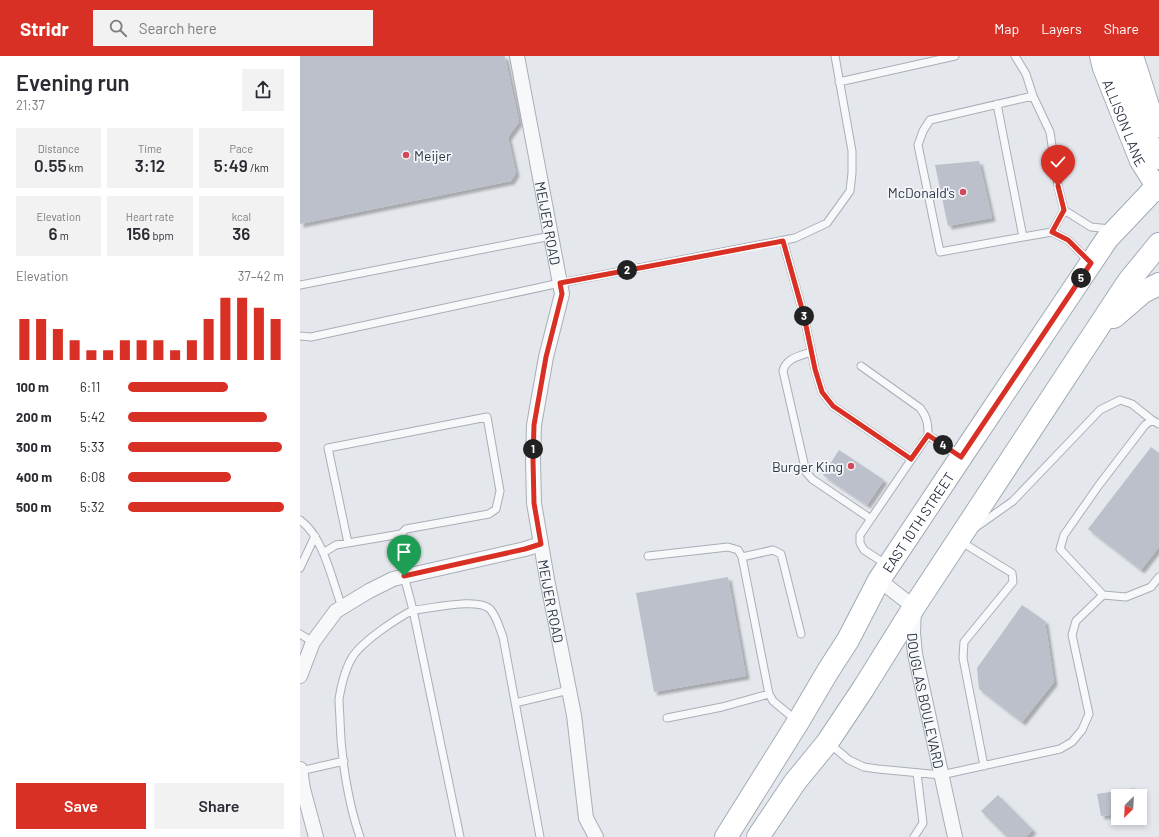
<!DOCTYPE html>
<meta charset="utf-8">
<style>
body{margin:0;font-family:Barlow,sans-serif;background:#f2f2f3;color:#2b2b33;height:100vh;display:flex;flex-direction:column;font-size:15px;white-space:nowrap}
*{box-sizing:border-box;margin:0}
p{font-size:13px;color:#7c7c81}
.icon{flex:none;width:22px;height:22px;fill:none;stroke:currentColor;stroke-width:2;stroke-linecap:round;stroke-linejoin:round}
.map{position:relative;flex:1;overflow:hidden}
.details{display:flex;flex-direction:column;background:#fff;width:300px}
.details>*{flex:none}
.needle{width:26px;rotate:204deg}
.buttons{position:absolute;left:811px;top:733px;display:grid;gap:8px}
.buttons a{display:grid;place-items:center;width:36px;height:36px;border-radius:0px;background:#fff;box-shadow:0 2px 6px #0003;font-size:20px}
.pin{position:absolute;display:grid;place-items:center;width:34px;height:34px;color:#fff;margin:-41px -17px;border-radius:50% 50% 50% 0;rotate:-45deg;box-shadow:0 0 4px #0007}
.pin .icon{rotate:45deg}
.km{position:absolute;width:20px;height:20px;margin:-10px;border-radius:50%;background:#222;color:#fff;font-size:11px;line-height:20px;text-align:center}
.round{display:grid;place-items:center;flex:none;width:42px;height:42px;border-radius:0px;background:#f2f2f3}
.overview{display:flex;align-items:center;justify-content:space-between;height:68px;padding:0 16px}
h1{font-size:22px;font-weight:600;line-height:30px}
.stats{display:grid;grid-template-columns:repeat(3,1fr);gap:6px;height:68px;padding:4px 16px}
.stats div{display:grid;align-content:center;border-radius:0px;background:#f2f2f3;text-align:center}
.stats b{font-size:17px;font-weight:600}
.stats small{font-size:11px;font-weight:400}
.stats p{font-size:11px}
.chart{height:112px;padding:8px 16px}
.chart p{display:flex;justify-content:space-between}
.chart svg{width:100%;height:72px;margin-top:4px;stroke:#d93025;stroke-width:6}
.action{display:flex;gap:8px;margin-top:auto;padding:8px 16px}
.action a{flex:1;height:46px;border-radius:0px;background:#d93025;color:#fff;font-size:16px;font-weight:600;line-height:46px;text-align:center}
.action a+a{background:#f2f2f3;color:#2b2b33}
ul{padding:0 16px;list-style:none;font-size:13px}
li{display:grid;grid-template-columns:64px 48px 1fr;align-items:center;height:30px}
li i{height:10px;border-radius:5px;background:#d93025}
header{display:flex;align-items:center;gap:24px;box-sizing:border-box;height:56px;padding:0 20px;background:#d93025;color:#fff}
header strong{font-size:19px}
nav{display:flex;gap:22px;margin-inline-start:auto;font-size:14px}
.search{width:280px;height:36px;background:#f2f2f3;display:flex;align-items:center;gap:10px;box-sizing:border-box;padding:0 14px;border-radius:0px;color:#7c7c81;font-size:15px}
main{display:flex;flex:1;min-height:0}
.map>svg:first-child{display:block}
.building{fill:#bbc0ca;filter:url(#shadow)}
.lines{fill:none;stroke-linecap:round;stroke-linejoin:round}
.service-casing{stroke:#a9aeb7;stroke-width:9}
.minor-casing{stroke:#a9aeb7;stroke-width:16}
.secondary-casing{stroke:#a9aeb7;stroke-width:22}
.primary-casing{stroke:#a3abb8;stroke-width:24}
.service{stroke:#f7f8fa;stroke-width:7}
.minor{stroke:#f7f8fa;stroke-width:14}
.secondary{stroke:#fff;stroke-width:20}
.primary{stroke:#fff;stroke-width:22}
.route-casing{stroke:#fff;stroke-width:8}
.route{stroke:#d93025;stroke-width:5}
.poi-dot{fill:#d1495b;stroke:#f4f6f9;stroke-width:1.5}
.labels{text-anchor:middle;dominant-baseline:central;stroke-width:3.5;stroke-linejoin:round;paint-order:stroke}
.street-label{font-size:14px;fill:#2b3445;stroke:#f4f6f9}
.poi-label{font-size:14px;fill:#2b3445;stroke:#f4f6f9;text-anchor:end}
</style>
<header>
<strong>Stridr</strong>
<div class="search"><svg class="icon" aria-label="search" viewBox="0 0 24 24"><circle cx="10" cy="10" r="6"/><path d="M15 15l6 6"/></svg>Search here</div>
<nav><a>Map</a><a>Layers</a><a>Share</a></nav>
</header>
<main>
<section class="details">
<div class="overview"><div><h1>Evening run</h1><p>21:37</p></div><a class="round"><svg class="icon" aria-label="share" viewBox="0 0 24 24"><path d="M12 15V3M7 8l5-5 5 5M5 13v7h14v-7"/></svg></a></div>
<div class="stats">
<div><p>Distance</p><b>0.55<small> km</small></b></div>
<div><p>Time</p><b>3:12</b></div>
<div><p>Pace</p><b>5:49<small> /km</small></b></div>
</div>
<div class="stats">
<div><p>Elevation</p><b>6<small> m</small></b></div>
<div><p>Heart rate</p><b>156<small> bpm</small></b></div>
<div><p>kcal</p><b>36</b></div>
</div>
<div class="chart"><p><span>Elevation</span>37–42 m</p>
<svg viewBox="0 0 160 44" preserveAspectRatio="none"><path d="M5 44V19M15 44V19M25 44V25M35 44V32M45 44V38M55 44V38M65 44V32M75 44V32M85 44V32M95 44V38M105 44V32M115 44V19M125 44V6M135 44V6M145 44V12M155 44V19"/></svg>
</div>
<ul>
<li><b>100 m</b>6:11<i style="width:64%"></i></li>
<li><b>200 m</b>5:42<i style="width:89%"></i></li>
<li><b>300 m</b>5:33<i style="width:99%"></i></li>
<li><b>400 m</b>6:08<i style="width:66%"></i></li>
<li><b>500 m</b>5:32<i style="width:100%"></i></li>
</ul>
<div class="action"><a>Save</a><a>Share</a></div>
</section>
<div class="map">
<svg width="859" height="781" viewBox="0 0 859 781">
<defs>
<filter id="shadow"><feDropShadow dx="3.5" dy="3.5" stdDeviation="1" flood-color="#0004"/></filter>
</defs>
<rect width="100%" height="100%" fill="#e4e7ec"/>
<path class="building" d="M0,0h204l1,1 14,65 -11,15 8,36 -5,8 -211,43z
M679,105l13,57 -44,8 -13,-61z
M851,391l8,6v94l-18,23 -53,-41z
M539,394l45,30 -17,25 -44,-30z
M428,521l18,99 -92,16 -18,-99z
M722,549l23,16 9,61 -32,40 -43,-33 -2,-21z
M835,732l1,8h-18v18l-17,2 -4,-22z
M698,739l35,35 -7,7h-19l-26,-26z"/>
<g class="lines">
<g class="service-casing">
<path id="service" d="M715,0l11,18 7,22 17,36 8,54 6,24 27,17 19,2
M539,26l116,-26
M697,48l26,133 29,-5 16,8 21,21
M752,176l12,-22
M723,181l-83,15 -22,-107 5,-14 7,-11 103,-24
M483,185l21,75 11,53 7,23 11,14 78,53
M0,229l251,-49
M0,280l11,1 249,-54 235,-45 32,-15 23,-32 2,-18v-22l-17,-95
M511,296c-11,4 -25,6 -28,19l23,101 6,7 59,40
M561,310l59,42c7,9 8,15 8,27
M0,464c24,17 32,61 42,87
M675,472l38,-27 87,-91 20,-10 12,4 20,16
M660,485l52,32 1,9 -49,60 -1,16 21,108
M48,487l-20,-95 159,-31 13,74 -4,18 -7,5 -83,15 -5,5
M23,497l13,-8 65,-11 7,42
M348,500l80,-9 10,3 4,7 27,137 4,7 24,20
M442,501l31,-7 8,4 20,80
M587,509l-23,-15 -4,-7v-8l68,-100 31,20
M0,512l15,-32
M104,520l9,34c18,-1 64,-13 77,-1 7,8 9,18 13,28l37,200
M803,539l23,2 25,-10 8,-10
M0,578l13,8
M215,647l54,-13
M367,662l55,-11 47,-13
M530,688l19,16 15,7 14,2 63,6 119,-26 12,-7 10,-12 7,-16 -17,-79 4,-14 27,-26 -43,-46 4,-14 35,-50 46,-60 7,-5 7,4
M0,715l44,-10
M60,781c-12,-34 -19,-80 -20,-116 0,-7 -1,-15 -1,-22 2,-12 7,-32 14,-43 11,-16 43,-37 60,-46l47,227
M614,781l9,-14 -6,-50"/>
</g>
<g class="minor-casing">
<g id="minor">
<path id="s1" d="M217,0l45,238 -16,63 -12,68 -1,36 1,42 13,76 27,136 12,103 10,19"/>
<path id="s2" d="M579,524l35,27 -1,26 2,21 40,183"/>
<path d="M0,620l13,-34 23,-31 33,-20 24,-12 132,-30 16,-5"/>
<path d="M0,713l3,20 13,48"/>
</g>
</g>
<g class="secondary-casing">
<g id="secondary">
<path id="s3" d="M800,0l3,12 37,93 19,30"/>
<path d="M818,0c11,36 21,72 41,103"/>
<path d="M833,0l17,53 9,18"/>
</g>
</g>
<g class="primary-casing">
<g id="primary">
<path d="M814,261l29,-25 16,-8"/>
<path id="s4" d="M426,781l72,-115 30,-51 20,-31 31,-60 82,-123 146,-218 52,-55"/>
<path d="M458,781l37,-55 32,-39 36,-54 51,-82 214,-325 31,-38"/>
</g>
</g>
<use href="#service" class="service"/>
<use href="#minor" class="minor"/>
<use href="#secondary" class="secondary"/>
<use href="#primary" class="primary"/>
</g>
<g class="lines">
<g class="route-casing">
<path id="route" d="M104,520l121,-27 16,-5 -7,-41 -1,-43 1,-35 12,-68 16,-63 -2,-11 223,-42 21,75 11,53 7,23 11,14 78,53 17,-24 33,22 130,-194 -23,-23 -16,-8 12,-22 -6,-24"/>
</g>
<use href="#route" class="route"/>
</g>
<g class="poi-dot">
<circle cx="106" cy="99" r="4"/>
<circle cx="663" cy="136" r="4"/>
<circle cx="551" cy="410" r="4"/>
</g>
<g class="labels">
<g class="street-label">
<text stroke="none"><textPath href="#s3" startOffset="71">ALLISON LANE</textPath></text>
<text stroke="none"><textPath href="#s1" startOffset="170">MEIJER ROAD</textPath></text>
<text stroke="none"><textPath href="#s4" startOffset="369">EAST 10TH STREET</textPath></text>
<text stroke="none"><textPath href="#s1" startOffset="554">MEIJER ROAD</textPath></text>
<text stroke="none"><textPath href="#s2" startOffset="139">DOUGLAS BOULEVARD</textPath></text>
</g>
<g class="poi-label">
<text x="114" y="99" text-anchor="start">Meijer</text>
<text x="655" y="136">McDonald's</text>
<text x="543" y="410">Burger King</text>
</g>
</g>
</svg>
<div class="buttons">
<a><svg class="needle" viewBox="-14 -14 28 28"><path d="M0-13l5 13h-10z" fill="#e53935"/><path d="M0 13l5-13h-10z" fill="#7c7c81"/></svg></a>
</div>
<div class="pin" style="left:104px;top:520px;background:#1e9e55"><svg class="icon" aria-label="arrive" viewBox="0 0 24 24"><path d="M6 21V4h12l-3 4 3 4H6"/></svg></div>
<div class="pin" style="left:758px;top:130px;background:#d93025"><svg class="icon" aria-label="check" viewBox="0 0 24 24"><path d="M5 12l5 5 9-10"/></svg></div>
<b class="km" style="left:233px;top:393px">1</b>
<b class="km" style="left:327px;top:214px">2</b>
<b class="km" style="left:504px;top:260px">3</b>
<b class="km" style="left:643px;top:389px">4</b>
<b class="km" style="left:781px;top:222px">5</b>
</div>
</main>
